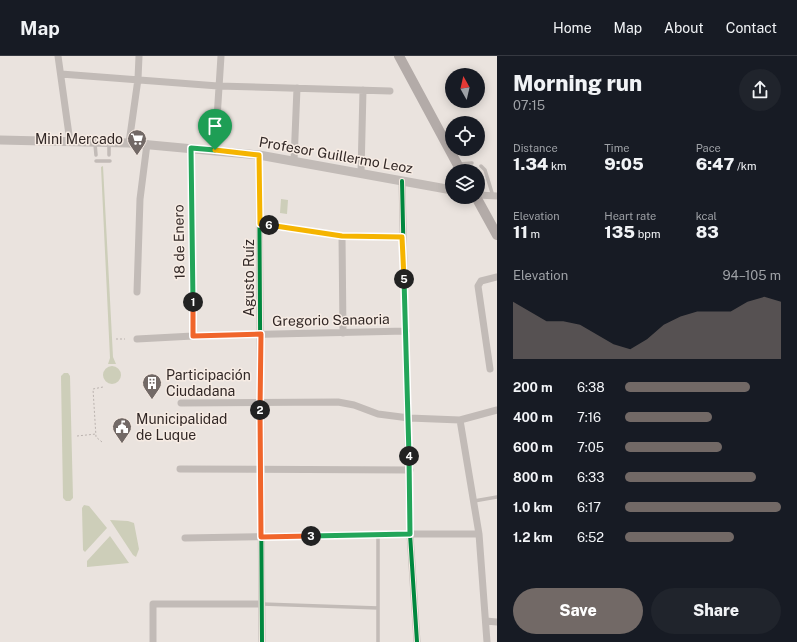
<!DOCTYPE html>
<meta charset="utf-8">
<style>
body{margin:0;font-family:"Public Sans",sans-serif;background:#20242c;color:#f1f3f6;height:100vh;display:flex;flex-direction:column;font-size:15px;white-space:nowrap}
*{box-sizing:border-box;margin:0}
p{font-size:13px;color:#9ea1a6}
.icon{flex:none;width:22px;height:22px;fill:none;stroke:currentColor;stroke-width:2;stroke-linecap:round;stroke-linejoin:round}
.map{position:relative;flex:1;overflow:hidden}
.panel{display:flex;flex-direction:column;background:#171b24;width:300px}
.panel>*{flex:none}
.needle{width:26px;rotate:352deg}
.tools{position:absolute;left:445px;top:12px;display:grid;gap:8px}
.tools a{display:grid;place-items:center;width:40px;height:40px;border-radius:50%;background:#171b24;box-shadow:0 2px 10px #0003;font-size:20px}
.pin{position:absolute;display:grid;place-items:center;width:34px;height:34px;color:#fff;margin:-41px -17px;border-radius:50% 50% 50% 0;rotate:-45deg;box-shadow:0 0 4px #0007}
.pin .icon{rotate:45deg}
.km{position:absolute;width:20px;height:20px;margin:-10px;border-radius:50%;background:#222;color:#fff;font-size:11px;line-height:20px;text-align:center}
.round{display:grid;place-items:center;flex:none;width:42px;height:42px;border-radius:21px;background:#20242c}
.overview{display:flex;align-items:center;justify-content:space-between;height:68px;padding:0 16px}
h1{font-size:22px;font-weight:800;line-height:30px}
.figures{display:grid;grid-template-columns:repeat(3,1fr);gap:6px;height:68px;padding:4px 16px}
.figures div{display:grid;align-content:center}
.figures b{font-size:17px;font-weight:800}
.figures small{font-size:11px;font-weight:400}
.figures p{font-size:11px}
.chart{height:112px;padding:8px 16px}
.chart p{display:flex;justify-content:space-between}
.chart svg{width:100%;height:72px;margin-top:4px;fill:#726966;opacity:.7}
.primary-button{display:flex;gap:8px;margin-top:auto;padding:8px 16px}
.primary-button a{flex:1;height:46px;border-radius:24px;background:#726966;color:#fff;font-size:16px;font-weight:800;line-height:46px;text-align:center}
.primary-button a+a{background:#20242c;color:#f1f3f6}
ul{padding:0 16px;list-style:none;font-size:13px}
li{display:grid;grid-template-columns:64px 48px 1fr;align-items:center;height:30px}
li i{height:10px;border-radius:5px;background:#726966}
header{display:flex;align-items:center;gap:24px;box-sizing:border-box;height:56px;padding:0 20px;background:#171b24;border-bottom:1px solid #363941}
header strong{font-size:19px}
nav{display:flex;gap:22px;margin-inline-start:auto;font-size:14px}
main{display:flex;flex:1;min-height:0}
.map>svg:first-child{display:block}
.green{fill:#cdceb9}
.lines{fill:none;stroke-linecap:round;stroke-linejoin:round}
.path{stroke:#bbb3af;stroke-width:1;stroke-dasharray:2 2;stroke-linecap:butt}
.service{stroke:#c2bbb7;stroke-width:3.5}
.minor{stroke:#c2bbb7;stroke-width:7}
.tertiary{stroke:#c2bbb7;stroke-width:9}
.secondary{stroke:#b3aba8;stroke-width:10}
.cycleway-casing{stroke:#f7ece4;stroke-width:6}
.cycleway{stroke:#00873e;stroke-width:4}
.split-1-casing{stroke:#fff;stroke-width:8}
.split-2-casing{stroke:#fff;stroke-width:8}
.split-3-casing{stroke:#fff;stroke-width:8}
.split-4-casing{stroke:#fff;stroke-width:8}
.split-5-casing{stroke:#fff;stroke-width:8}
.split-6-casing{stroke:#fff;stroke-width:8}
.split-7-casing{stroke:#fff;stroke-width:8}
.split-1{stroke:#22a559;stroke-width:5}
.split-2{stroke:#f0652b;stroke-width:5}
.split-3{stroke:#f0652b;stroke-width:5}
.split-4{stroke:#22a559;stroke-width:5}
.split-5{stroke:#22a559;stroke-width:5}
.split-6{stroke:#f5b400;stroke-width:5}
.split-7{stroke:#f5b400;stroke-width:5}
.labels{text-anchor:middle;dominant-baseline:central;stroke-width:3;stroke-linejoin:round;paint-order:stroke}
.poi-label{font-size:14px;fill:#322826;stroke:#f7ece4;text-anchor:start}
.street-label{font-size:14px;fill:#322826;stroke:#f7ece4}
</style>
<header>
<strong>Map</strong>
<nav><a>Home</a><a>Map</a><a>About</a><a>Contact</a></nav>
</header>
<main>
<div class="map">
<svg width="497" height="586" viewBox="0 0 497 586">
<rect width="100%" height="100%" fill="#eae3de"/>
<path class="green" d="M103,110l10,191 3,7h-8l2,-6 -9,-191z
M281,143l7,1 -1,14 -7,-1z
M103 319a9 9 0 1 1 18 0a9 9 0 1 1-18 0Z
M64,317h4l2,3 3,122 -3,3h-4l-3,-3 -2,-122z
M84,449l5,1 18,22 -22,24 -2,-2 -1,-42z
M110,464l18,1 6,2 5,26 -3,8 -3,-2z
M110,480l19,27 -42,4v-6z"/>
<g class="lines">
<path class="path" d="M116,283h9
M77,380l19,-2
M102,386l-6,-5 -3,-48 10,-2"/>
<path class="service" d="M95,88l1,11
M109,88v11
M96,105h14
M459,108l13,-1
M481,110l4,4 8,26
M474,445l23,-4
M262,548l116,4
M378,586v-108"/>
<path class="minor" d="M58,0l12,86
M61,18l157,12 172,5
M129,87l9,-64 1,-23
M191,93l2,187
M215,94l6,-94
M259,99l3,487
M294,105l3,-73
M361,117l2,-83
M402,125l8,353 7,108
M478,139l19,1
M260,168l82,12 60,1
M342,180l1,97
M137,236l3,-93 7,-55
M137,283l56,-3 213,-5
M490,313l-12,-83 3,-5 16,-4
M181,347l157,-1 16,3 24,9 31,4 51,2 37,-10
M460,364l19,114 8,108
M180,413l230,1
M185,482l225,-4h69
M486,565l11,1
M153,586v-38h109"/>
<path class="tertiary" d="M0,84l129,3 130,12 193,35"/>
<path class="secondary" d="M399,0l62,115
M476,141l21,38"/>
<g class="cycleway-casing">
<path id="cycleway" d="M259,99l3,487
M402,125l8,353 7,108"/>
</g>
<use href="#cycleway" class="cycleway"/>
</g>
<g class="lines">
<g class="split-1-casing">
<path id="split-1" d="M193,246l-2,-154 24,2"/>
</g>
<g class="split-2-casing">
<path id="split-2" d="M193,246v34l68,-2 -1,76"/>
</g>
<g class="split-3-casing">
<path id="split-3" d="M260,354l1,127 50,-1"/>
</g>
<g class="split-4-casing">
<path id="split-4" d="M311,480l99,-2 -1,-78"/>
</g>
<g class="split-5-casing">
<path id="split-5" d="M404,223l5,177"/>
</g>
<g class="split-6-casing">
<path id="split-6" d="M269,169l73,11 60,1 2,42"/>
</g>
<g class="split-7-casing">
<path id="split-7" d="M215,94l44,5 1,69 9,1"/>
</g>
<use href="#split-1" class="split-1"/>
<use href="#split-2" class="split-2"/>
<use href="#split-3" class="split-3"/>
<use href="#split-4" class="split-4"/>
<use href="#split-5" class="split-5"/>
<use href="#split-6" class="split-6"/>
<use href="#split-7" class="split-7"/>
</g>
<defs>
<g id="supermarket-pin" transform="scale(1)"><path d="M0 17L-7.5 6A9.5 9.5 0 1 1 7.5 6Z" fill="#726966" stroke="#f7ece4"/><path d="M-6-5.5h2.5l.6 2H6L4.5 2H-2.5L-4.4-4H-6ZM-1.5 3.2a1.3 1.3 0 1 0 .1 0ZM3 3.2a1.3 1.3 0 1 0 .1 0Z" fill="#fff"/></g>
<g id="building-pin" transform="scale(1)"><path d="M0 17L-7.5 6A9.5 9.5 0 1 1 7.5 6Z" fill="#726966" stroke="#f7ece4"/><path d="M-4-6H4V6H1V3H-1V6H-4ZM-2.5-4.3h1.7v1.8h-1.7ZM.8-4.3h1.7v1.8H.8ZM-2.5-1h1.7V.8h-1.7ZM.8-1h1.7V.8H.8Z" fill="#fff"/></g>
<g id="civic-pin" transform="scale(1)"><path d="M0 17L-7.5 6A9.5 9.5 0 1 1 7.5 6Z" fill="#726966" stroke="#f7ece4"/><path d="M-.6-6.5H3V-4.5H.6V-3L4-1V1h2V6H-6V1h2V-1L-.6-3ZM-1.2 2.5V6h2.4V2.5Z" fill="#fff"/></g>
</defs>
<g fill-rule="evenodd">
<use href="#supermarket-pin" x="137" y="83"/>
<use href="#building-pin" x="152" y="327"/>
<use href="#civic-pin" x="122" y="371"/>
</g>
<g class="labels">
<g class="poi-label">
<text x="123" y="83" text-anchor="end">Mini Mercado</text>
<text x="166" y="319">Participación<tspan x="166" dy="16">Ciudadana</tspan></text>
<text x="136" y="363">Municipalidad<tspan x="136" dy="16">de Luque</tspan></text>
</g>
<g class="street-label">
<text transform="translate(336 99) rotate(10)">Profesor Guillermo Leoz</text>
<text transform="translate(179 186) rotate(-91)">18 de Enero</text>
<text transform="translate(249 222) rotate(-90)">Agusto Ruíz</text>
<text transform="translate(331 264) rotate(-1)">Gregorio Sanaoria</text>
</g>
</g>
</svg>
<div class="tools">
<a><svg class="needle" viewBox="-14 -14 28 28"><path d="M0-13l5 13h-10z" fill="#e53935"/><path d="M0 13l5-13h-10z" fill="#9ea1a6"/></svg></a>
<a><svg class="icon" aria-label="locate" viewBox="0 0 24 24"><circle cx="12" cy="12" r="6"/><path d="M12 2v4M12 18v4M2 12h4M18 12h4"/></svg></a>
<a><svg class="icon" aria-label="layers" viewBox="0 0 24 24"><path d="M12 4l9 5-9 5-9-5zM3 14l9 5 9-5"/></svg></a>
</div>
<div class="pin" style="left:215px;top:94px;background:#1e9e55"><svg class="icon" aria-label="arrive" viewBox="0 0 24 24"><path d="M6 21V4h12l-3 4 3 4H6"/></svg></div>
<b class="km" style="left:193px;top:246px">1</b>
<b class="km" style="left:260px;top:354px">2</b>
<b class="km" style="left:311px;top:480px">3</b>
<b class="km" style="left:409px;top:400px">4</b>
<b class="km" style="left:404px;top:223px">5</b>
<b class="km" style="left:269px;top:169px">6</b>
</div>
<section class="panel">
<div class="overview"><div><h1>Morning run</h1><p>07:15</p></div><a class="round"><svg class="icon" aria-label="share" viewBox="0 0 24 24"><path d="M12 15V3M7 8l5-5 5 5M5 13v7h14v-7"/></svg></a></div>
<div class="figures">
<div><p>Distance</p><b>1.34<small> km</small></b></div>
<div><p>Time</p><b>9:05</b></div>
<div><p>Pace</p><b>6:47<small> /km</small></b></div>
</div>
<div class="figures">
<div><p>Elevation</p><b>11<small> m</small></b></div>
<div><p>Heart rate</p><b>135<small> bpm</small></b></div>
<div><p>kcal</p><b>83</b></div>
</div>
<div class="chart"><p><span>Elevation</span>94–105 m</p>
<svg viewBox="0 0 160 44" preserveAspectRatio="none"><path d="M0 44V9L10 15L20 21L30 21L40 23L50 29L60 35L70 38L80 32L90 23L100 18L110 15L120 15L130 15L140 9L150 6L160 9V44z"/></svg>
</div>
<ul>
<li><b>200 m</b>6:38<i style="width:80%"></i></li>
<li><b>400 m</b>7:16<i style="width:56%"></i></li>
<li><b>600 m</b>7:05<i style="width:62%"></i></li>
<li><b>800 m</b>6:33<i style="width:84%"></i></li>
<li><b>1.0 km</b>6:17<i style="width:100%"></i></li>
<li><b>1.2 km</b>6:52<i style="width:70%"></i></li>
</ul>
<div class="primary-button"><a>Save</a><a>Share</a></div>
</section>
</main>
